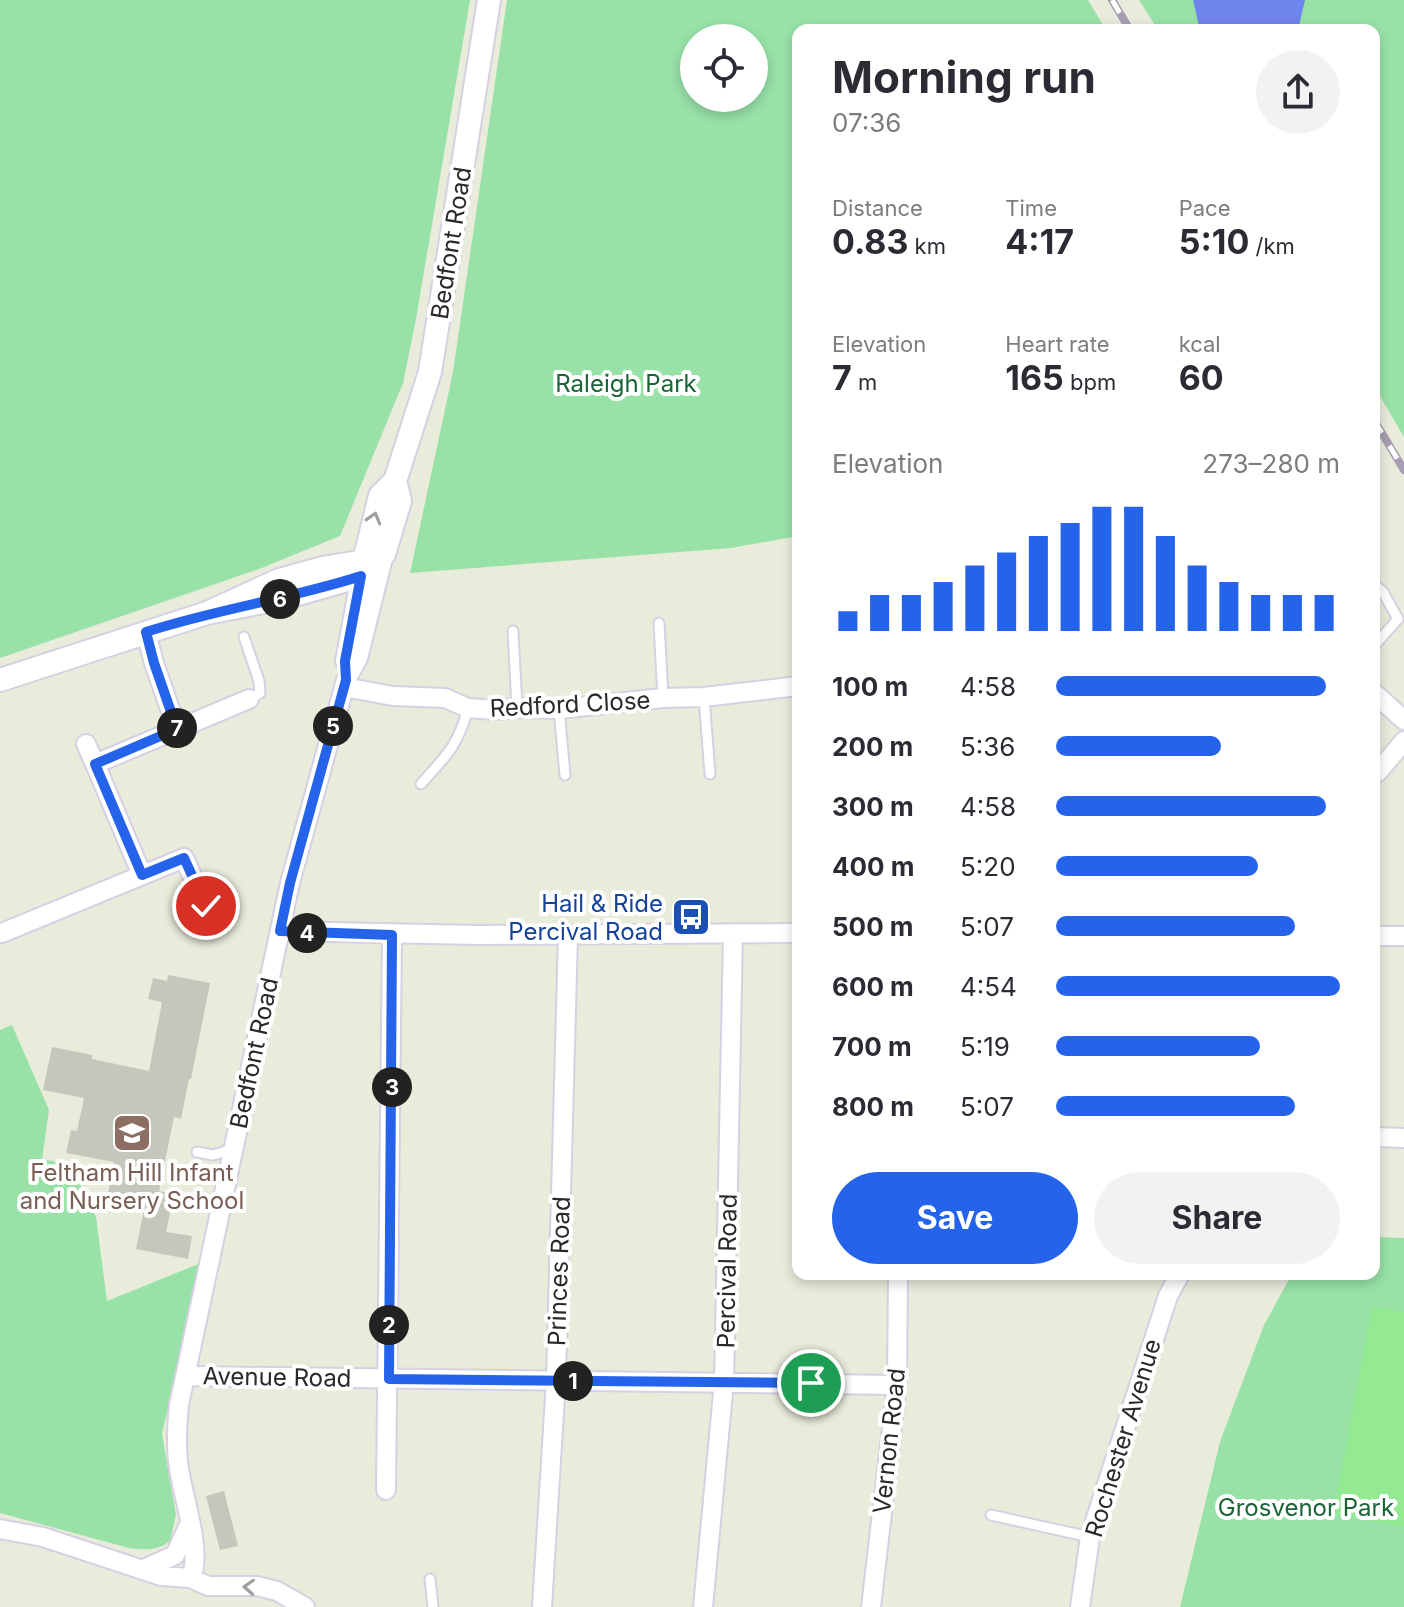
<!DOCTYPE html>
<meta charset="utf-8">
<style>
body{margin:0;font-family:Inter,sans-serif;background:#f2f2f3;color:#2b2b33;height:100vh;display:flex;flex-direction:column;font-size:30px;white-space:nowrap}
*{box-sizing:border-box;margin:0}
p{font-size:26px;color:#7c7c81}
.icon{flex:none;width:44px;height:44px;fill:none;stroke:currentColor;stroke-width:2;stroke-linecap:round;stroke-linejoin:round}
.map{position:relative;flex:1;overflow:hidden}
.panel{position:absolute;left:792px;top:24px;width:588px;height:1256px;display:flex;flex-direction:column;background:#fff;border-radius:16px;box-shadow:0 4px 12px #0003}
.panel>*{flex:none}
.tools{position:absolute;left:680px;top:24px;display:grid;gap:16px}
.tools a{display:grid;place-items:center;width:88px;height:88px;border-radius:50%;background:#fff;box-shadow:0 4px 12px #0003;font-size:40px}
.pin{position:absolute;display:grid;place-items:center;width:68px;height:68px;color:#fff;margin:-34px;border:4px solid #fff;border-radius:50%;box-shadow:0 2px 8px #0007}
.km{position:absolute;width:40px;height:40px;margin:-20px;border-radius:50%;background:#222;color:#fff;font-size:22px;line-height:40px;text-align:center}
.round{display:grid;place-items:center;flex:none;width:84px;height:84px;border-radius:42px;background:#f2f2f3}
.summary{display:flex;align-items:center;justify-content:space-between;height:136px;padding:0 40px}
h1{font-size:44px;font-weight:700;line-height:60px}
.stats{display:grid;grid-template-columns:repeat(3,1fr);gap:12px;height:136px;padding:8px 40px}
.stats div{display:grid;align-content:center}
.stats b{font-size:34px;font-weight:700}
.stats small{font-size:22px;font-weight:400}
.stats p{font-size:22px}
.chart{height:224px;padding:16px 40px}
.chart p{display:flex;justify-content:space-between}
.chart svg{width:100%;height:144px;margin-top:8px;stroke:#2563eb;stroke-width:6}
.action{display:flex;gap:16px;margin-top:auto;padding:16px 40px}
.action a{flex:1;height:92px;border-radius:48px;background:#2563eb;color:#fff;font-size:32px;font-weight:700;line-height:92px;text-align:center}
.action a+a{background:#f2f2f3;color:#2b2b33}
ul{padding:0 40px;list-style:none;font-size:26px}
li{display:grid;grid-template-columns:128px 96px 1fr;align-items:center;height:60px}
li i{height:20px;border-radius:10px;background:#2563eb}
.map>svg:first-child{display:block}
.green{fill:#98e2a8;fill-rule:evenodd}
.pitch{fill:#94e993}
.water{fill:#6f84ed}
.building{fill:#c4c7bb}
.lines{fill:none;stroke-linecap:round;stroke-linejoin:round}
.service-casing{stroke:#d7d0e2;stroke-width:13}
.minor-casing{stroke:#d7d0e2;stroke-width:22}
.tertiary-casing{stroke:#d7d0e2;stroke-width:26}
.service{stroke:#fff;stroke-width:9}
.minor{stroke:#fff;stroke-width:18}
.tertiary{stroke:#fff;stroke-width:22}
.rail-casing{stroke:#a79eb3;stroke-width:8}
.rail{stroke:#fff;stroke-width:5;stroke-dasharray:15;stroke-linecap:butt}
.oneway{stroke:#9f9f9f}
.route-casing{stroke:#fff;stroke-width:16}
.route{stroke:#2563eb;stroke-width:10}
.labels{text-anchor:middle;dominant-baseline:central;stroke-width:8;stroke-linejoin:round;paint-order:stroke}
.street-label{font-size:24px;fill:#292929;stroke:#fff}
.park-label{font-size:24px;fill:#1a6535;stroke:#fff}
.transit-label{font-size:24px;fill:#164399;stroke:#fff;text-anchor:end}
.education-label{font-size:24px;fill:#785e54;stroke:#fff}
</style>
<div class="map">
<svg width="1404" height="1607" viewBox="0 0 1404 1607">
<rect width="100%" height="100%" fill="#e9ebdb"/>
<path class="green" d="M0,0h470l-54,319 -13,64 -63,153 -81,33 -259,89z
M507,0h581l18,30h-308v506l-67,12 -321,25 43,-201zM694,38h60v60h-60z
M1139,0h265v437l-30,-51v-356h-216z
M12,1025l37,85 -7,49 29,6 25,52 11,84 94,-38 -39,171 14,81 -6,26c-13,10 -25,9 -41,7l-129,-35v-483z
M1374,1237l30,1v369h-224l40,-165 44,-117 28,-51h82z"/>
<path class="pitch" d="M1372,1306l32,6v215l-71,-13z"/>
<path class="water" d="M1193,0h112l-7,30h-98z"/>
<path class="building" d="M168,975l42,8 -19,96h-2l-8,40 -7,-2 -15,74 15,3 -8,38 26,4 -4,23 -52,-10 10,-49 -38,-7 6,-31 -48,-9 5,-23 6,1 7,-33 -41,-8 9,-43 40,8v4l57,12 13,-69 -14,-3 5,-21 14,3z
M224,1491l14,55 -18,4 -14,-54z"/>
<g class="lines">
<g class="service-casing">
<path id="service" d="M1374,584l9,8 15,27 -24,27
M659,623l4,75
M513,631l4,77
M244,637l15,44 1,12 -11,6
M704,697l6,77
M559,709l6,66
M421,784c25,-28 37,-38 47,-76
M197,1152l16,3 20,-6
M991,1515l99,22
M430,1579l3,28"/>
</g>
<g class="minor-casing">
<path id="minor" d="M146,632l8,31 23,66
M345,661l18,-97
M344,687l49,9 52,2 23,10 27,2 22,-2 42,1 104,-11 41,-1 94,-11
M1374,693l30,27
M86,744l9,20
M1374,773l4,-1 26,-31
M142,875l-47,-111 154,-65
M280,931l198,4 320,-2
M2,933l182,-75 22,48
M1374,936h30
M1374,1137l30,1
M185,1376l712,9
M386,1490l6,-555
M0,1529l43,8 118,39 30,2 17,8h49l20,5 28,16
M144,1569l31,-14 14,-30
M191,1578c12,-30 -10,-84 -13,-117 -2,-19 -1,-37 1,-56l111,-522 56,-203 12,-22 26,-104
M542,1607l14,-227 12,-445
M703,1607l21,-225 9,-448
M871,1607l26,-222 1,-111
M1080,1607l10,-70 78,-241 12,-22"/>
</g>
<g class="tertiary-casing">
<path id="tertiary" d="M207,613l72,-33 44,-12 41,-7 16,-65 15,-15 35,-109 59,-372
M0,680l207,-67 77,-15 77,-22 23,-22 16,-53 -5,-20"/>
</g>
<use href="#service" class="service"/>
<use href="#minor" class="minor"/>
<use href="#tertiary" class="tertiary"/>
<g class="rail-casing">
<path id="rail" d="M1112,0l18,30
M1374,420l30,50"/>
</g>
<use href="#rail" class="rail"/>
</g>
<defs><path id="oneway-chevron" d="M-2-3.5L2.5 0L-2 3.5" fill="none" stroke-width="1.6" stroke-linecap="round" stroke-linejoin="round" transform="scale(2)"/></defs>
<g class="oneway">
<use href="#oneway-chevron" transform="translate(374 518) rotate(-74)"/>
<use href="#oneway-chevron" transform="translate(249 1587) rotate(-177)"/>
</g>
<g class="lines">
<g class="route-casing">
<path id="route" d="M206,906l-22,-48 -42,17 -47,-111 82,-35 -23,-66 -8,-31c71,-23 144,-33 215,-56l-16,85 1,19 -56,203 -10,48 112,4 -3,444 422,4"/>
</g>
<use href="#route" class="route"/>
</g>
<defs>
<g id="bus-square" transform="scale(2)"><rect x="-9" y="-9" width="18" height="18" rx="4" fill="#1a4fb4" stroke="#fff"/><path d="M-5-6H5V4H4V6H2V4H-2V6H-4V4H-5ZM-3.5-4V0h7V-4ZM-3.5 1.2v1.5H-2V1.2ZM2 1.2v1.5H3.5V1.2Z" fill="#fff"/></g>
<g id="school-square" transform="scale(2)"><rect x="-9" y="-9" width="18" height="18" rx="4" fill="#8d6e63" stroke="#fff"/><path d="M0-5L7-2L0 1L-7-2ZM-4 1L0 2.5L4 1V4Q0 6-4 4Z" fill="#fff"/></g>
</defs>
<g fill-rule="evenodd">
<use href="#bus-square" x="691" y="917"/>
<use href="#school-square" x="132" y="1133"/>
</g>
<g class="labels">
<g class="street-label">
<text transform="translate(451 243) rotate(-81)">Bedfont Road</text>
<text transform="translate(570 704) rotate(-3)">Redford Close</text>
<text transform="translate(254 1053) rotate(-78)">Bedfont Road</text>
<text transform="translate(559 1271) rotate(-88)">Princes Road</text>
<text transform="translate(727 1271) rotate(-89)">Percival Road</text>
<text transform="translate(277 1377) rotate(1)">Avenue Road</text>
<text transform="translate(1123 1438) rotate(-73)">Rochester Avenue</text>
<text transform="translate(889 1441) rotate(-84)">Vernon Road</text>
</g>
<g class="park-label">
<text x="626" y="383">Raleigh Park</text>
<text x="1306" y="1507">Grosvenor Park</text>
</g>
<g class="transit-label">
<text x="663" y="903">Hail &amp; Ride<tspan x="663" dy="28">Percival Road</tspan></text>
</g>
<g class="education-label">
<text x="132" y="1172">Feltham Hill Infant<tspan x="132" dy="28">and Nursery School</tspan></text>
</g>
</g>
</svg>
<div class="tools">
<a><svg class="icon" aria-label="locate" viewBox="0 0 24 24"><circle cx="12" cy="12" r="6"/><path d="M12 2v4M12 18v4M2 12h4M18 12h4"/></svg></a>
</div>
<div class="pin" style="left:811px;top:1383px;background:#1e9e55"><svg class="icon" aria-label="arrive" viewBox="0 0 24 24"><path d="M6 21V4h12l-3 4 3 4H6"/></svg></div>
<div class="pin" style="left:206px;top:906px;background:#d93025"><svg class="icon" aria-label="check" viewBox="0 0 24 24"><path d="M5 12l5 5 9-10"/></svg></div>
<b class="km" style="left:573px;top:1381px">1</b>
<b class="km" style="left:389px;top:1325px">2</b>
<b class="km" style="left:392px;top:1087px">3</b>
<b class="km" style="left:307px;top:933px">4</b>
<b class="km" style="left:333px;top:726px">5</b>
<b class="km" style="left:280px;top:599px">6</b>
<b class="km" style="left:177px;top:728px">7</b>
<section class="panel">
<div class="summary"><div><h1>Morning run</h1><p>07:36</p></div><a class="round"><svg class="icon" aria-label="share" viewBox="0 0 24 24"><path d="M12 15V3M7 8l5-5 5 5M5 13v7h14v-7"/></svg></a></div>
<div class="stats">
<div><p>Distance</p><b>0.83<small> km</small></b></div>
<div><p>Time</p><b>4:17</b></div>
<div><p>Pace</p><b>5:10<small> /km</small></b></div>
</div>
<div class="stats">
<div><p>Elevation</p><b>7<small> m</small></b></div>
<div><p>Heart rate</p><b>165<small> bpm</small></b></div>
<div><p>kcal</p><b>60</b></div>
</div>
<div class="chart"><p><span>Elevation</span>273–280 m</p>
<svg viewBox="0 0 160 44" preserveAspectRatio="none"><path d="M5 44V38M15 44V33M25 44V33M35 44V29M45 44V24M55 44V20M65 44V15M75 44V11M85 44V6M95 44V6M105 44V15M115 44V24M125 44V29M135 44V33M145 44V33M155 44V33"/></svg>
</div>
<ul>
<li><b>100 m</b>4:58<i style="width:95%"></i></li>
<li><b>200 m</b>5:36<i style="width:58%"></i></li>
<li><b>300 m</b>4:58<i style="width:95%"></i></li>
<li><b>400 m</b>5:20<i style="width:71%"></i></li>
<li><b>500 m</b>5:07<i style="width:84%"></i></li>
<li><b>600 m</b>4:54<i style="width:100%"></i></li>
<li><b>700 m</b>5:19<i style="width:72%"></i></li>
<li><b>800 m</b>5:07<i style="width:84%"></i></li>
</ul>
<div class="action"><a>Save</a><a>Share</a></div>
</section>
</div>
